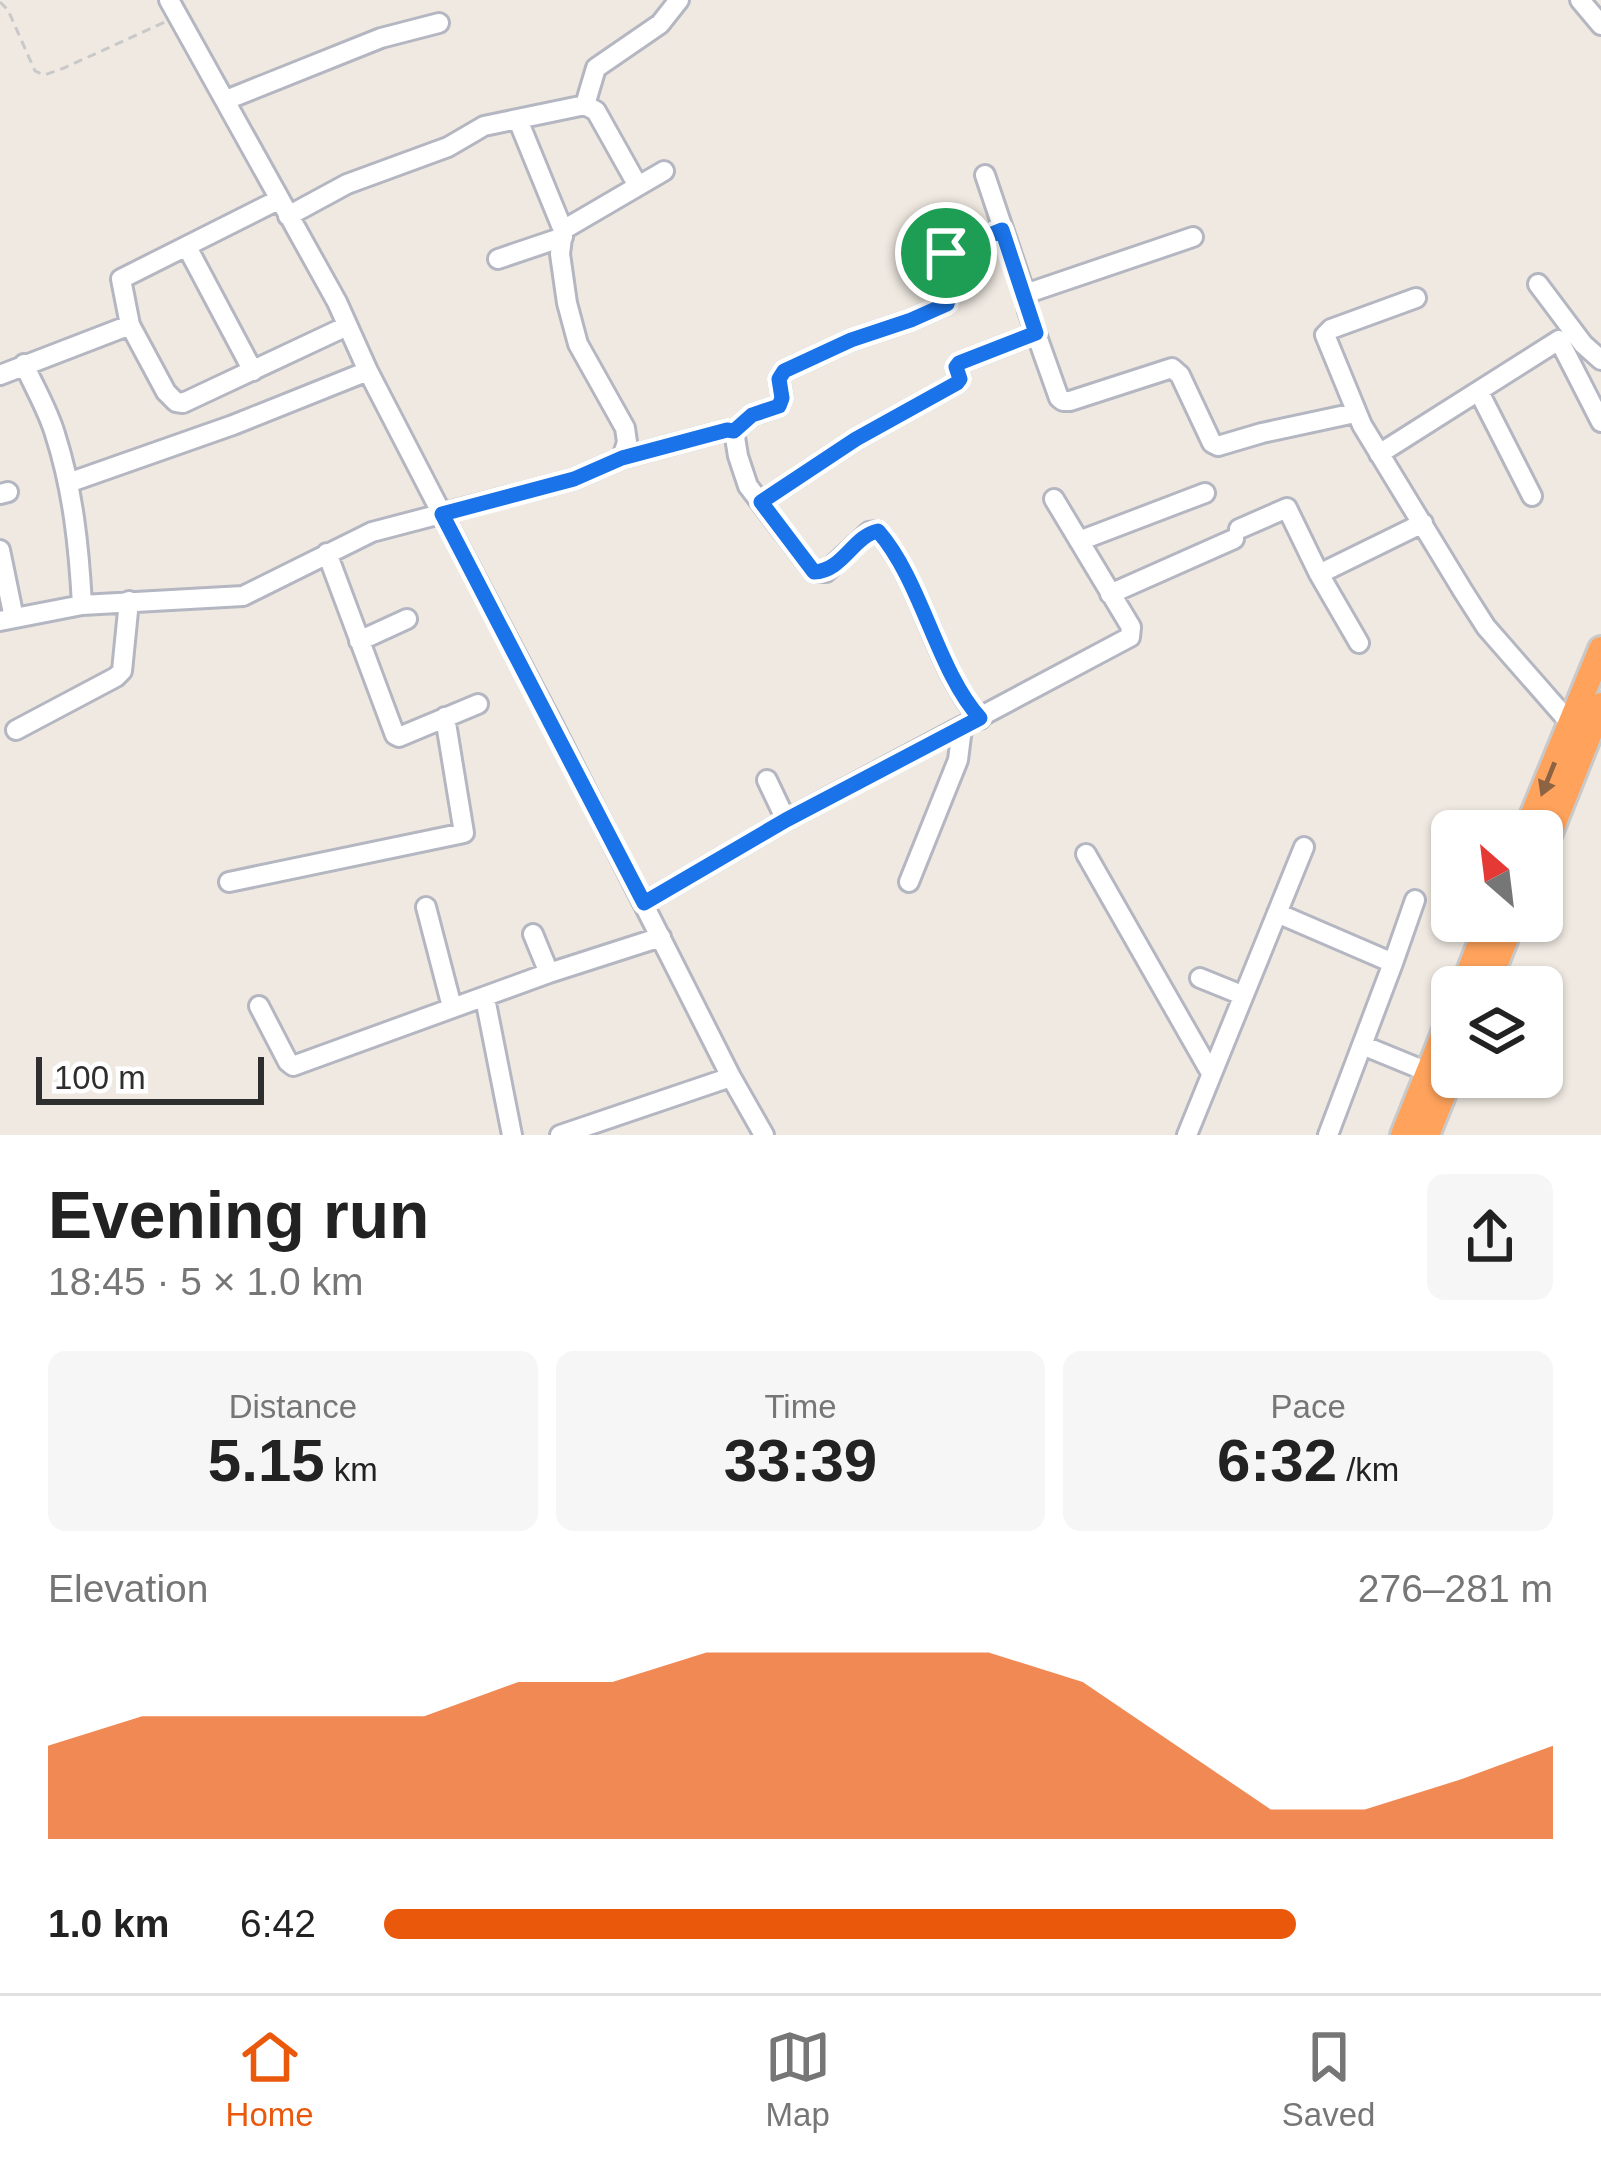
<!DOCTYPE html>
<meta charset="utf-8">
<style>
body{margin:0;font-family:Helvetica,sans-serif;background:#f6f6f6;color:#222;height:100vh;display:flex;flex-direction:column;font-size:45px;white-space:nowrap}
*{box-sizing:border-box;margin:0}
p{font-size:39px;color:#767676}
.icon{flex:none;width:66px;height:66px;fill:none;stroke:currentColor;stroke-width:2;stroke-linecap:round;stroke-linejoin:round}
.map{position:relative;height:1135px;overflow:hidden}
.sheet{display:flex;flex-direction:column;background:#fff;flex:1}
.sheet>*{flex:none}
.needle{width:78px;rotate:332deg}
.fabs{position:absolute;left:1431px;top:810px;display:grid;gap:24px}
.fabs a{display:grid;place-items:center;width:132px;height:132px;border-radius:18px;background:#fff;box-shadow:0 3px 9px #0004;font-size:60px}
.scale{position:absolute;left:36px;bottom:30px;width:228px;box-sizing:border-box;padding-left:12px;border:6px solid #2e2e2e;border-top:0;font-size:33px;line-height:42px;white-space:nowrap;color:#2e2e2e;-webkit-text-stroke:9px #fff;paint-order:stroke}
.pin{position:absolute;display:grid;place-items:center;width:102px;height:102px;color:#fff;margin:-51px;border:6px solid #fff;border-radius:50%;box-shadow:0 3px 12px #0007}
.round{display:grid;place-items:center;flex:none;width:126px;height:126px;border-radius:18px;background:#f6f6f6}
.headline{display:flex;align-items:center;justify-content:space-between;height:204px;padding:0 48px}
h1{font-size:66px;font-weight:700;line-height:90px}
.metrics{display:grid;grid-template-columns:repeat(3,1fr);gap:18px;height:204px;padding:12px 48px}
.metrics div{display:grid;align-content:center;border-radius:18px;background:#f6f6f6;text-align:center}
.metrics b{font-size:60px;font-weight:700}
.metrics small{font-size:33px;font-weight:400}
.metrics p{font-size:33px}
.chart{height:336px;padding:24px 48px}
.chart p{display:flex;justify-content:space-between}
.chart svg{width:100%;height:216px;margin-top:12px;fill:#ea580c;opacity:.7}
ul{padding:0 48px;list-style:none;font-size:39px}
li{display:grid;grid-template-columns:192px 144px 1fr;align-items:center;height:90px}
li i{height:30px;border-radius:15px;background:#ea580c}
.tabs{display:flex;justify-content:space-around;align-items:center;height:168px;border-top:3px solid #e0e0e0;background:#fff;font-size:33px;color:#767676}
.tabs a{display:grid;justify-items:center;gap:6px}
.tabs .current{color:#ea580c}
.map>svg:first-child{display:block}
.lines{fill:none;stroke-linecap:round;stroke-linejoin:round}
.minor-casing{stroke:#b4b7c1;stroke-width:24}
.highway-casing{stroke:#c9c9c9;stroke-width:30}
.path{stroke:#c9c9c9;stroke-width:3;stroke-dasharray:9 6;stroke-linecap:butt}
.minor{stroke:#fff;stroke-width:18}
.highway{stroke:#ffa35c;stroke-width:24}
.oneway{fill:#8c6343}
.route-casing{stroke:#fff;stroke-width:24}
.route{stroke:#1a73e8;stroke-width:15}
</style>
<div class="map">
<svg width="1601" height="1135" viewBox="0 0 1601 1135">
<rect width="100%" height="100%" fill="#efe9e1"/>
<g class="lines">
<g class="minor-casing">
<path id="minor" d="M169,0l168,302 31,69 74,143 111,211 178,352 33,58
M1580,0l21,25
M226,100l155,-62 58,-15
M585,105l11,6 42,75
M985,175l40,119
M288,216l59,-32 101,-37 36,-21 101,-21 11,-37 64,-44 19,-24
M563,230l101,-59
M1193,237l-168,57 3,17 31,87 4,3h7l102,-33 8,7 32,68 6,3 44,-13 93,-20
M187,247l66,124
M498,259l65,-22
M1538,284l45,60 18,16
M1416,298l-85,31 -6,6 37,90 101,166 23,36 84,96
M130,325l-9,-46 157,-79
M24,364c10,23 24,46 31,70 18,56 24,113 27,171
M0,375l130,-50 36,67 10,10 7,1 164,-77
M1479,392l53,104
M734,431l18,-16 27,-9 3,-8 -3,-19 5,-8 67,-31 60,-20 36,-16c8,-17 -12,-32 -1,-51l56,-23
M1379,454l180,-114 42,82
M622,458l105,-28 7,1 4,25 10,30 66,86h12l43,-40 9,-1c46,54 56,134 102,188
M68,483l165,-58 135,-54
M0,494l8,-2
M761,502l95,-63 101,-56 3,-4 -4,-12 3,-4 77,-30
M1239,529l48,-21 32,66
M1079,541l126,-48
M0,550l14,68
M327,553l68,182 4,2 79,-33
M1110,594l124,-55
M0,621l82,-16 161,-9 129,-64 202,-53 48,-21 5,-16 -2,-14 -47,-84 -11,-41 -7,-49 3,-24 -45,-110
M359,641l48,-22
M1359,643l-40,-69 104,-51
M16,730l100,-53 6,-6 7,-70
M767,780l19,40
M1086,854l125,219
M229,882l235,-49 -19,-116
M909,882l49,-122 4,-32
M644,903l142,-83 344,-183 1,-10 -77,-128
M426,907l26,100
M1277,913l116,50 -65,172
M533,934l16,39
M1393,963l22,-63
M1200,978l42,17
M485,998l27,137
M259,1006l29,56 5,4 256,-93 112,-36
M1362,1045l66,27
M560,1135l171,-58
M1187,1135l117,-288"/>
</g>
<g class="highway-casing">
<path id="highway" d="M1526,831l75,-182
M1542,853l59,-148
M1463,987l26,-66
M1486,987l27,-66
M1403,1135l49,-122
M1427,1135l25,-62"/>
</g>
<path class="path" d="M0,2l8,8 27,61 9,4 20,-7 101,-46"/>
<use href="#minor" class="minor"/>
<use href="#highway" class="highway"/>
</g>
<defs><path id="oneway-solid" d="M-6-.8H1V-3.2L6.5 0L1 3.2V.8H-6Z" transform="scale(3)"/></defs>
<use class="oneway" href="#oneway-solid" transform="translate(1548 779) rotate(112)"/>
<g class="lines">
<g class="route-casing">
<path id="route" d="M1002,230l34,103 -77,30 -3,4 4,12 -3,4 -101,56 -95,63 53,70c29,-1 39,-36 64,-41 44,50 59,140 102,187l-194,102 -142,83 -202,-389 132,-35 48,-21 105,-28 7,1 18,-16 27,-9 3,-8 -3,-19 5,-8 67,-31 60,-20 36,-16c8,-17 -12,-32 -1,-51z"/>
</g>
<use href="#route" class="route"/>
</g>
</svg>
<div class="fabs">
<a><svg class="needle" viewBox="-14 -14 28 28"><path d="M0-13l5 13h-10z" fill="#e53935"/><path d="M0 13l5-13h-10z" fill="#767676"/></svg></a>
<a><svg class="icon" aria-label="layers" viewBox="0 0 24 24"><path d="M12 4l9 5-9 5-9-5zM3 14l9 5 9-5"/></svg></a>
</div>
<div class="scale">100 m</div>
<div class="pin" style="left:946px;top:253px;background:#1e9e55"><svg class="icon" aria-label="arrive" viewBox="0 0 24 24"><path d="M6 21V4h12l-3 4 3 4H6"/></svg></div>
</div>
<section class="sheet">
<div class="headline"><div><h1>Evening run</h1><p>18:45 · 5 × 1.0 km</p></div><a class="round"><svg class="icon" aria-label="share" viewBox="0 0 24 24"><path d="M12 15V3M7 8l5-5 5 5M5 13v7h14v-7"/></svg></a></div>
<div class="metrics">
<div><p>Distance</p><b>5.15<small> km</small></b></div>
<div><p>Time</p><b>33:39</b></div>
<div><p>Pace</p><b>6:32<small> /km</small></b></div>
</div>
<div class="chart"><p><span>Elevation</span>276–281 m</p>
<svg viewBox="0 0 160 44" preserveAspectRatio="none"><path d="M0 44V25L10 19L20 19L30 19L40 19L50 12L60 12L70 6L80 6L90 6L100 6L110 12L120 25L130 38L140 38L150 32L160 25V44z"/></svg>
</div>
<ul>
<li><b>1.0 km</b>6:42<i style="width:78%"></i></li>
</ul>
</section>
<nav class="tabs">
<a class="current"><svg class="icon" aria-label="home" viewBox="0 0 24 24"><path d="M3 11l9-7 9 7M6 9v11h12V9"/></svg>Home</a>
<a><svg class="icon" aria-label="map" viewBox="0 0 24 24"><path d="M3 6l6-2 6 2 6-2v14l-6 2-6-2-6 2zM9 4v14M15 6v14"/></svg>Map</a>
<a><svg class="icon" aria-label="saved" viewBox="0 0 24 24"><path d="M7 4h10v16l-5-4-5 4z"/></svg>Saved</a>
</nav>
